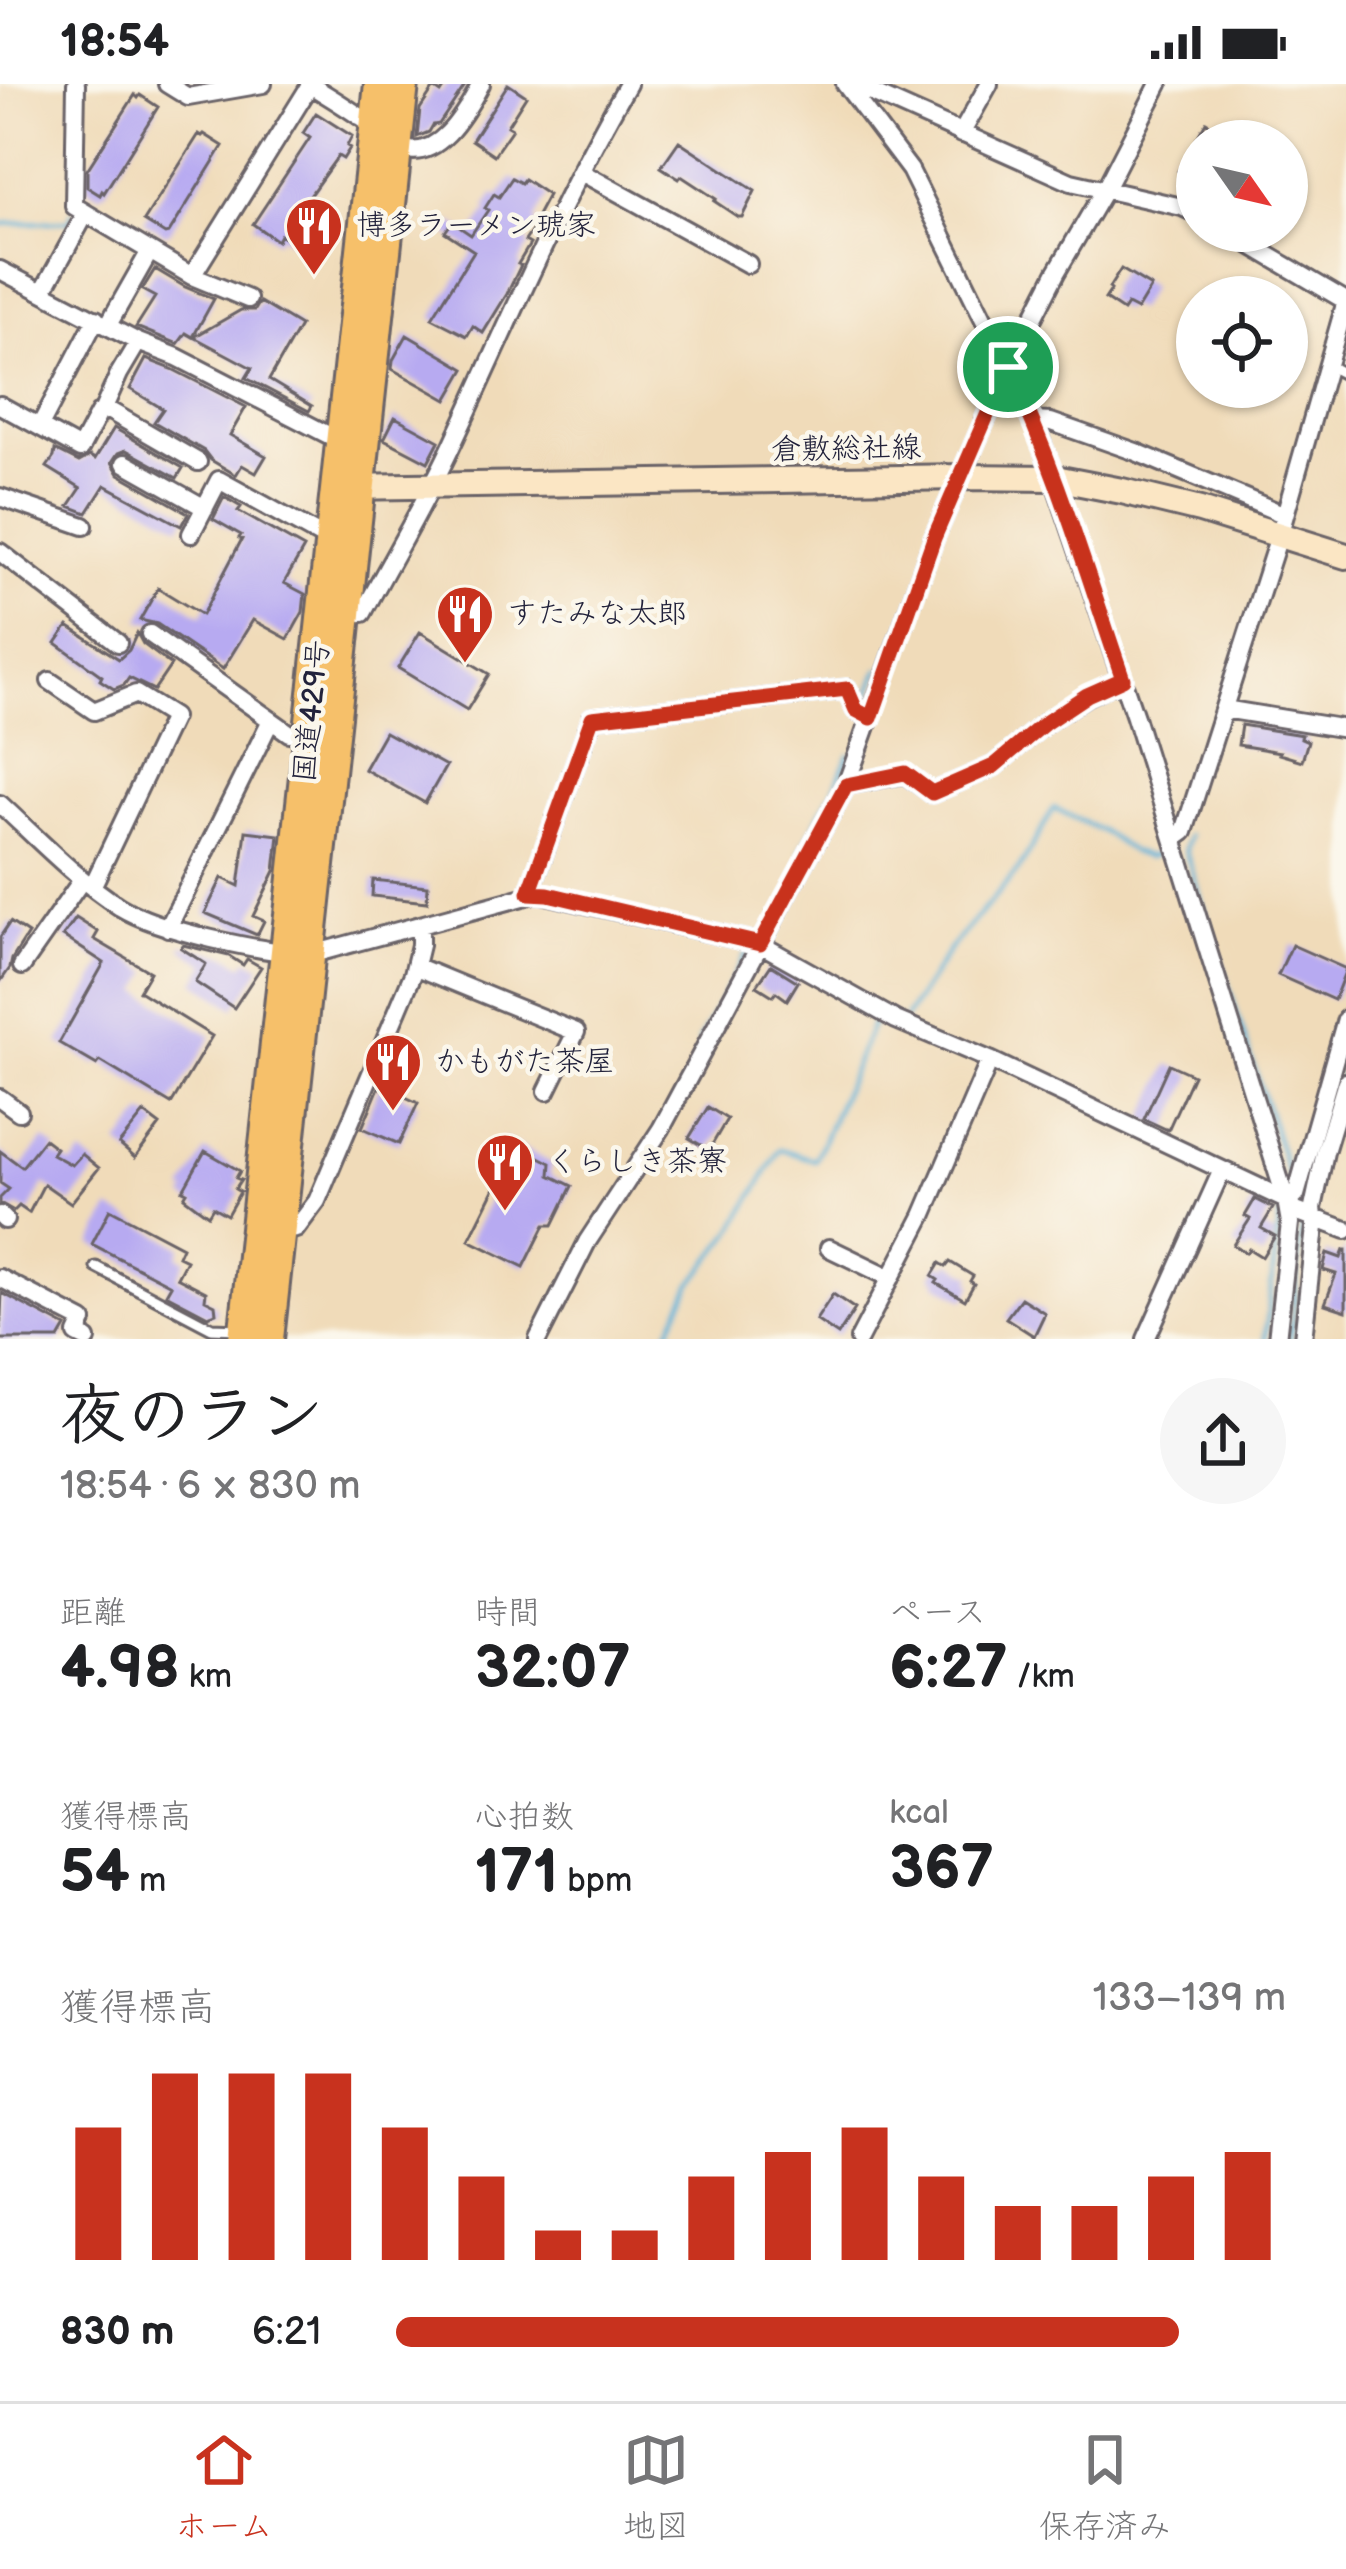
<!DOCTYPE html>
<html lang="ja">
<meta charset="utf-8">
<style>
body{margin:0;font-family:"Balsamiq Sans","Klee One",sans-serif;background:#f6f6f6;color:#202124;height:100vh;display:flex;flex-direction:column;font-size:45px;white-space:nowrap}
*{box-sizing:border-box;margin:0}
p{font-size:39px;color:#757577}
.icon{flex:none;width:66px;height:66px;fill:none;stroke:currentColor;stroke-width:2;stroke-linecap:round;stroke-linejoin:round}
.map{position:relative;height:1255px;overflow:hidden}
.side{display:flex;flex-direction:column;background:#fff;flex:1}
.side>*{flex:none}
.needle{width:78px;rotate:124deg}
.buttons{position:absolute;left:1176px;top:36px;display:grid;gap:24px}
.buttons a{display:grid;place-items:center;width:132px;height:132px;border-radius:50%;background:#fff;box-shadow:0 3px 9px #0004;font-size:60px}
.pin{position:absolute;display:grid;place-items:center;width:102px;height:102px;color:#fff;margin:-51px;border:6px solid #fff;border-radius:50%;box-shadow:0 3px 12px #0007}
.round{display:grid;place-items:center;flex:none;width:126px;height:126px;border-radius:63px;background:#f6f6f6}
.headline{display:flex;align-items:center;justify-content:space-between;height:204px;padding:0 60px}
h1{font-size:66px;font-weight:700;line-height:90px}
.metrics{display:grid;grid-template-columns:repeat(3,1fr);gap:18px;height:204px;padding:12px 60px}
.metrics div{display:grid;align-content:center}
.metrics b{font-size:60px;font-weight:700}
.metrics small{font-size:33px;font-weight:400}
.metrics p{font-size:33px}
.chart{height:336px;padding:24px 60px}
.chart p{display:flex;justify-content:space-between}
.chart svg{width:100%;height:216px;margin-top:12px;stroke:#c8321e;stroke-width:6}
ul{padding:0 60px;list-style:none;font-size:39px}
li{display:grid;grid-template-columns:192px 144px 1fr;align-items:center;height:90px}
li i{height:30px;border-radius:15px;background:#c8321e}
.status{display:flex;justify-content:space-between;align-items:center;height:84px;padding:0 60px;background:#fff;direction:ltr}
.status svg{height:33px;fill:currentColor}
.dock{display:flex;justify-content:space-around;align-items:center;height:168px;border-top:3px solid #e0e0e0;background:#fff;font-size:33px;color:#757577}
.dock a{display:grid;justify-items:center;gap:6px}
.dock .selected{color:#c8321e}
.map>svg:first-child{display:block}
.lines{fill:none;stroke-linecap:round;stroke-linejoin:round}
.stream{stroke:#5bb1d7;stroke-width:4.5}
.building{fill:#b7aaf1}
.lane-casing{stroke:#6a6367;stroke-width:15}
.street-casing{stroke:#6a6367;stroke-width:22}
.secondary-casing{stroke:#6a6367;stroke-width:30}
.highway-casing{stroke:#6a6367;stroke-width:36}
.lane{stroke:#fff;stroke-width:9}
.street{stroke:#fff;stroke-width:16}
.secondary{stroke:#fbe6c4;stroke-width:24}
.highway{stroke:#f6c06b;stroke-width:30}
.route-casing{stroke:#fff;stroke-width:24}
.route{stroke:#c8321e;stroke-width:15}
.labels{text-anchor:middle;dominant-baseline:central;stroke-width:9;stroke-linejoin:round;paint-order:stroke}
.poi-label{font-size:30px;fill:#22223b;stroke:#fbf7ec;text-anchor:start}
.street-label{font-size:30px;fill:#22223b;stroke:#fbf7ec}
</style>
<div class="status"><b>18:54</b><svg viewBox="0 0 49 12"><path d="M0 12V9h3v3zM5 12V6h3v6zM10 12V3h3v9zM15 12V0h3v12zM26 1h20v11H26zM47 4h2v5h-2z"/></svg></div>
<div class="map">
<svg width="1346" height="1255" viewBox="0 0 1346 1255">
<rect width="100%" height="100%" fill="#fbf7ec"/>
<filter id="ink" filterUnits="userSpaceOnUse"><feTurbulence type="fractalNoise" baseFrequency=".00833" numOctaves="2"/><feDisplacementMap in="SourceGraphic" scale="24" xChannelSelector="R" yChannelSelector="G"/><feConvolveMatrix kernelMatrix="1 2 1 2 8 2 1 2 1" color-interpolation-filters="sRGB"/></filter>
<filter id="wash" filterUnits="userSpaceOnUse"><feTurbulence type="fractalNoise" baseFrequency=".004" numOctaves="4" result="noise"/><feDisplacementMap in="SourceGraphic" scale="48" xChannelSelector="R" yChannelSelector="G"/><feGaussianBlur stdDeviation="2.7" result="paint"/><feColorMatrix in="noise" values="0 0 0 0 0 0 0 0 0 0 0 0 0 0 0 0 0 1.4 0 .05"/><feComposite in="paint" operator="in"/></filter>
<g filter="url(#wash)">
<rect width="100%" height="100%" fill="#f0dbb9"/>
<g class="lines">
<path class="stream" d="M0,140l70,-3 1,-8
M864,625l15,-40
M1189,751l-4,14 105,332 -1,4
M801,767l33,-62 15,-35
M905,934l44,-68 70,-81 35,-61 49,24 29,20 16,5 21,-7
M699,957l51,-95
M1339,997l7,-23
M1305,1124l6,-29
M665,1255l26,-54 43,-56 46,-80 35,11 60,-142
M1265,1255l15,-127
M1290,1255l13,-119"/>
</g>
<g id="blocks">
<path class="building" d="M447,0h19l-27,40 -6,1 -4,7 -12,5 3,-28 14,-21 7,5z
M508,0l18,12 -19,30 5,3 -18,26 -22,-15z
M135,11l3,3 2,-3 18,12 -54,86 -2,-2 -2,4 -13,-8v-17z
M316,29l36,23 -5,10 3,2 -7,11 -5,-3 -36,50 12,6 -15,30 -3,-2 -2,3 -14,-8 -3,6 -24,-17 57,-86 -7,-5z
M1206,38l32,19h-41v41l-19,-11z
M199,50l3,2 2,-2 19,12 -54,87 -4,1 -21,-13z
M679,57l76,50 -13,26h-4l-24,-16 2,-2 -35,-23 -2,3 -18,-12z
M512,94l9,5 3,-4 24,16 -14,26 3,2 -12,18 5,3 -12,20 3,1 -14,29 -24,39 -10,-7 -6,10 -35,-18 42,-67 -29,-19 7,-10 19,13 17,-25 -3,-2 9,-14 5,3z
M155,185l30,18 29,12 -21,38 -7,-4 -8,11 -42,-17 19,-30 -13,-7z
M1121,185l30,18 -14,23 -10,-5 -4,6 -18,-12 6,-9 -2,-2z
M260,218l40,24 -31,54 43,26 -3,5 -63,-33 6,-10 -58,-31 47,-27h14z
M407,251l58,34 -18,31 -55,-31 1,-9z
M146,275l26,10 74,38 -16,28 36,21 -10,17 -14,-8 -6,10 -25,-15 -7,-9 -50,-29 9,-13 -33,-20z
M395,333l44,24 -11,21 -44,-23z
M114,344l69,40 -6,10 -51,-28 -8,3 -6,9 7,12 69,39 -7,13 -76,-41 -18,28 -18,-7 12,-18 -34,-21 7,-10 1,-7 24,12 11,-6 5,3z
M224,413l17,10 -3,4 66,37 -20,35 21,11 -2,18 -15,27 -35,-19 -30,49 -66,-45 -17,-4 18,-32 44,27 40,-76 -3,-1 2,-3 -28,-16z
M68,542l51,33 10,-9 8,-17 6,11 28,21 -17,25 -25,-12 -5,7 -10,4 -14,-9 2,-4 -46,-33z
M420,548l69,42 -22,36 -69,-42z
M1241,641l61,10 -1,3 7,3 -6,20 -23,-7 1,-2 -42,-7z
M385,648l61,34 -21,37 -61,-34z
M246,747l33,4 -4,36 -22,45 11,5 -7,14 -52,-22 17,-35 17,8z
M373,796l55,6 -1,16 -55,-6z
M76,834l22,14 -4,7 56,33 -11,19 73,45 -41,68 -71,-43 -3,4 -38,-22 45,-80 -41,-27z
M10,838l18,12 -16,25 -2,9 -10,14v-45z
M183,861l46,11 14,9 4,-6 14,8 -27,41 -39,-26 11,-18 -25,-16z
M1292,861l54,24 -12,31 -56,-25z
M771,881l27,17 -11,18 -11,-8 -3,4 -16,-10z
M1169,980l24,11 -25,55 -24,-11z
M380,1001l38,18 -19,41 -37,-16z
M708,1023l19,12 -18,31 -20,-12z
M144,1029l16,12 -25,33 -16,-14z
M503,1054l48,25 -1,12 22,11 -19,39h-8l-21,42 -55,-27 28,-56 -6,-24z
M44,1055l12,9 -4,6 20,11 10,-11 17,14 -28,35 -27,-19 -15,29 -10,-7 -5,5 -14,-8v-5l9,-9 -9,-6v-32l22,16z
M205,1067l35,20 -4,7 5,2 -6,9 5,3 -13,23 -14,-8 -5,8 -24,-18 3,-5 -4,-2z
M1255,1115l18,9 -12,20 14,8 -13,21 -13,-8 -3,4 -13,-8 17,-26 -5,-3z
M110,1125l72,38 -4,9 8,4 -9,17 29,15 -1,8 10,5 1,8 -8,3 -42,-22 5,-9 -79,-41z
M1344,1166h2v61l-21,-7 11,-30 -13,-4 4,-17 14,5z
M950,1178l23,14 -3,5 4,3 -9,16 -29,-17 2,-3 -6,-4 8,-13 6,4z
M2,1209l64,34 -7,12h-59z
M833,1210l22,15 -17,26 -22,-15z
M1021,1214l24,15 -11,23 -28,-18z"/>
</g>
</g>
<g filter="url(#ink)">
<use href="#blocks" fill-opacity="0" stroke="#6a6367" stroke-width="3"/>
<g class="lines">
<g class="lane-casing">
<path id="lane" d="M1327,281l19,10
M96,1183l116,61 28,1"/>
</g>
<g class="street-casing">
<path id="street" d="M76,0l-2,122 118,70 56,23
M167,0l21,13 75,-13
M309,0c22,14 45,27 65,43 7,5 14,15 22,19 40,21 70,-34 85,-62
M845,0l65,86 124,251 101,296 151,483 4,23 -13,116
M852,0l219,98 111,25 15,7
M961,50l28,-50
M581,88l167,92
M1227,147l119,70
M0,186l138,72 39,15 165,85
M192,192l119,-192
M43,207l43,-78
M108,241l42,-74
M0,321l80,44 19,-36 9,-3 90,52
M102,328l17,-38 19,-32
M1034,337l17,1 85,30 149,63
M40,342l56,-107
M125,379l80,45
M0,413l84,29
M191,450l28,-54 112,62
M0,468l118,91
M344,528l19,1c30,-57 64,-113 91,-172 56,-120 107,-242 174,-357
M150,550l139,99 20,4
M50,597l44,30 42,-17 37,23 -81,170
M1224,625l122,20
M846,701l59,-11 27,19 62,-27 51,-43 42,-27 35,-17
M0,720c39,36 75,74 120,103 41,25 140,44 189,48l229,-62 222,51 136,76 94,40 296,140
M1174,755l10,-7 95,-296 67,-235
M529,810l63,-176 255,-29 9,21 15,8
M168,844l103,-208
M22,882l60,-86
M415,882l161,66 -29,59
M0,1014l19,14
M1287,1120l9,-9 50,-176
M1288,1124l58,22
M0,1131l5,5
M279,1147l17,-2 21,-28 96,-227 7,-29v-20
M829,1164l62,30
M0,1194l83,43 -6,13 10,5
M538,1255l49,-97 74,-113 185,-344 88,-247 74,-171 48,-94 49,-84 54,-105
M859,1255l64,-123 67,-156
M1146,1255l76,-169
M1303,1255l12,-112 -2,-19 12,-56 21,-70"/>
</g>
<g class="secondary-casing">
<path id="secondary" d="M346,403l617,-10 92,1 67,13 78,19 146,46"/>
</g>
<g class="highway-casing">
<path id="highway" d="M244,1255l136,-1255
M268,1255l135,-1255"/>
</g>
<use href="#lane" class="lane"/>
<use href="#street" class="street"/>
<use href="#secondary" class="secondary"/>
<use href="#highway" class="highway"/>
</g>
</g>
<g class="lines" filter="url(#ink)">
<g class="route-casing">
<path id="route" d="M1008,283c48,100 79,207 115,312l-36,16 -42,28 -51,43 -62,27 -27,-20 -59,12 -86,159 -212,-50 -19,-1 63,-175 255,-29 9,21 15,8 63,-180z"/>
</g>
<use href="#route" class="route"/>
</g>
<defs>
<g id="restaurant-pin" transform="scale(3)"><path d="M0 17L-7.5 6A9.5 9.5 0 1 1 7.5 6Z" fill="#c8321e" stroke="#fbf7ec"/><path d="M-5-6h1v4h1v-4h1v4h1v-4h1v5L-1.5 .5V6h-2V.5L-5-1ZM5-6V6H3V1.5H1.5Q1.5-4 5-6Z" fill="#fff"/></g>
</defs>
<g fill-rule="evenodd">
<use href="#restaurant-pin" x="314" y="142"/>
<use href="#restaurant-pin" x="465" y="530"/>
<use href="#restaurant-pin" x="393" y="978"/>
<use href="#restaurant-pin" x="505" y="1078"/>
</g>
<g class="labels">
<g class="poi-label">
<text x="356" y="142">博多ラーメン琥家</text>
<text x="507" y="530">すたみな太郎</text>
<text x="435" y="978">かもがた茶屋</text>
<text x="547" y="1078">くらしき茶寮</text>
</g>
<g class="street-label">
<text transform="translate(846 365) rotate(-1)">倉敷総社線</text>
<text transform="translate(312 627) rotate(-84)">国道429号</text>
</g>
</g>
</svg>
<div class="buttons">
<a><svg class="needle" viewBox="-14 -14 28 28"><path d="M0-13l5 13h-10z" fill="#e53935"/><path d="M0 13l5-13h-10z" fill="#757577"/></svg></a>
<a><svg class="icon" aria-label="locate" viewBox="0 0 24 24"><circle cx="12" cy="12" r="6"/><path d="M12 2v4M12 18v4M2 12h4M18 12h4"/></svg></a>
</div>
<div class="pin" style="left:1008px;top:283px;background:#1e9e55"><svg class="icon" aria-label="arrive" viewBox="0 0 24 24"><path d="M6 21V4h12l-3 4 3 4H6"/></svg></div>
</div>
<section class="side">
<div class="headline"><div><h1>夜のラン</h1><p>18:54 · 6 × 830 m</p></div><a class="round"><svg class="icon" aria-label="share" viewBox="0 0 24 24"><path d="M12 15V3M7 8l5-5 5 5M5 13v7h14v-7"/></svg></a></div>
<div class="metrics">
<div><p>距離</p><b>4.98<small> km</small></b></div>
<div><p>時間</p><b>32:07</b></div>
<div><p>ペース</p><b>6:27<small> /km</small></b></div>
</div>
<div class="metrics">
<div><p>獲得標高</p><b>54<small> m</small></b></div>
<div><p>心拍数</p><b>171<small> bpm</small></b></div>
<div><p>kcal</p><b>367</b></div>
</div>
<div class="chart"><p><span>獲得標高</span>133–139 m</p>
<svg viewBox="0 0 160 44" preserveAspectRatio="none"><path d="M5 44V17M15 44V6M25 44V6M35 44V6M45 44V17M55 44V27M65 44V38M75 44V38M85 44V27M95 44V22M105 44V17M115 44V27M125 44V33M135 44V33M145 44V27M155 44V22"/></svg>
</div>
<ul>
<li><b>830 m</b>6:21<i style="width:88%"></i></li>
</ul>
</section>
<nav class="dock">
<a class="selected"><svg class="icon" aria-label="home" viewBox="0 0 24 24"><path d="M3 11l9-7 9 7M6 9v11h12V9"/></svg>ホーム</a>
<a><svg class="icon" aria-label="map" viewBox="0 0 24 24"><path d="M3 6l6-2 6 2 6-2v14l-6 2-6-2-6 2zM9 4v14M15 6v14"/></svg>地図</a>
<a><svg class="icon" aria-label="saved" viewBox="0 0 24 24"><path d="M7 4h10v16l-5-4-5 4z"/></svg>保存済み</a>
</nav>
